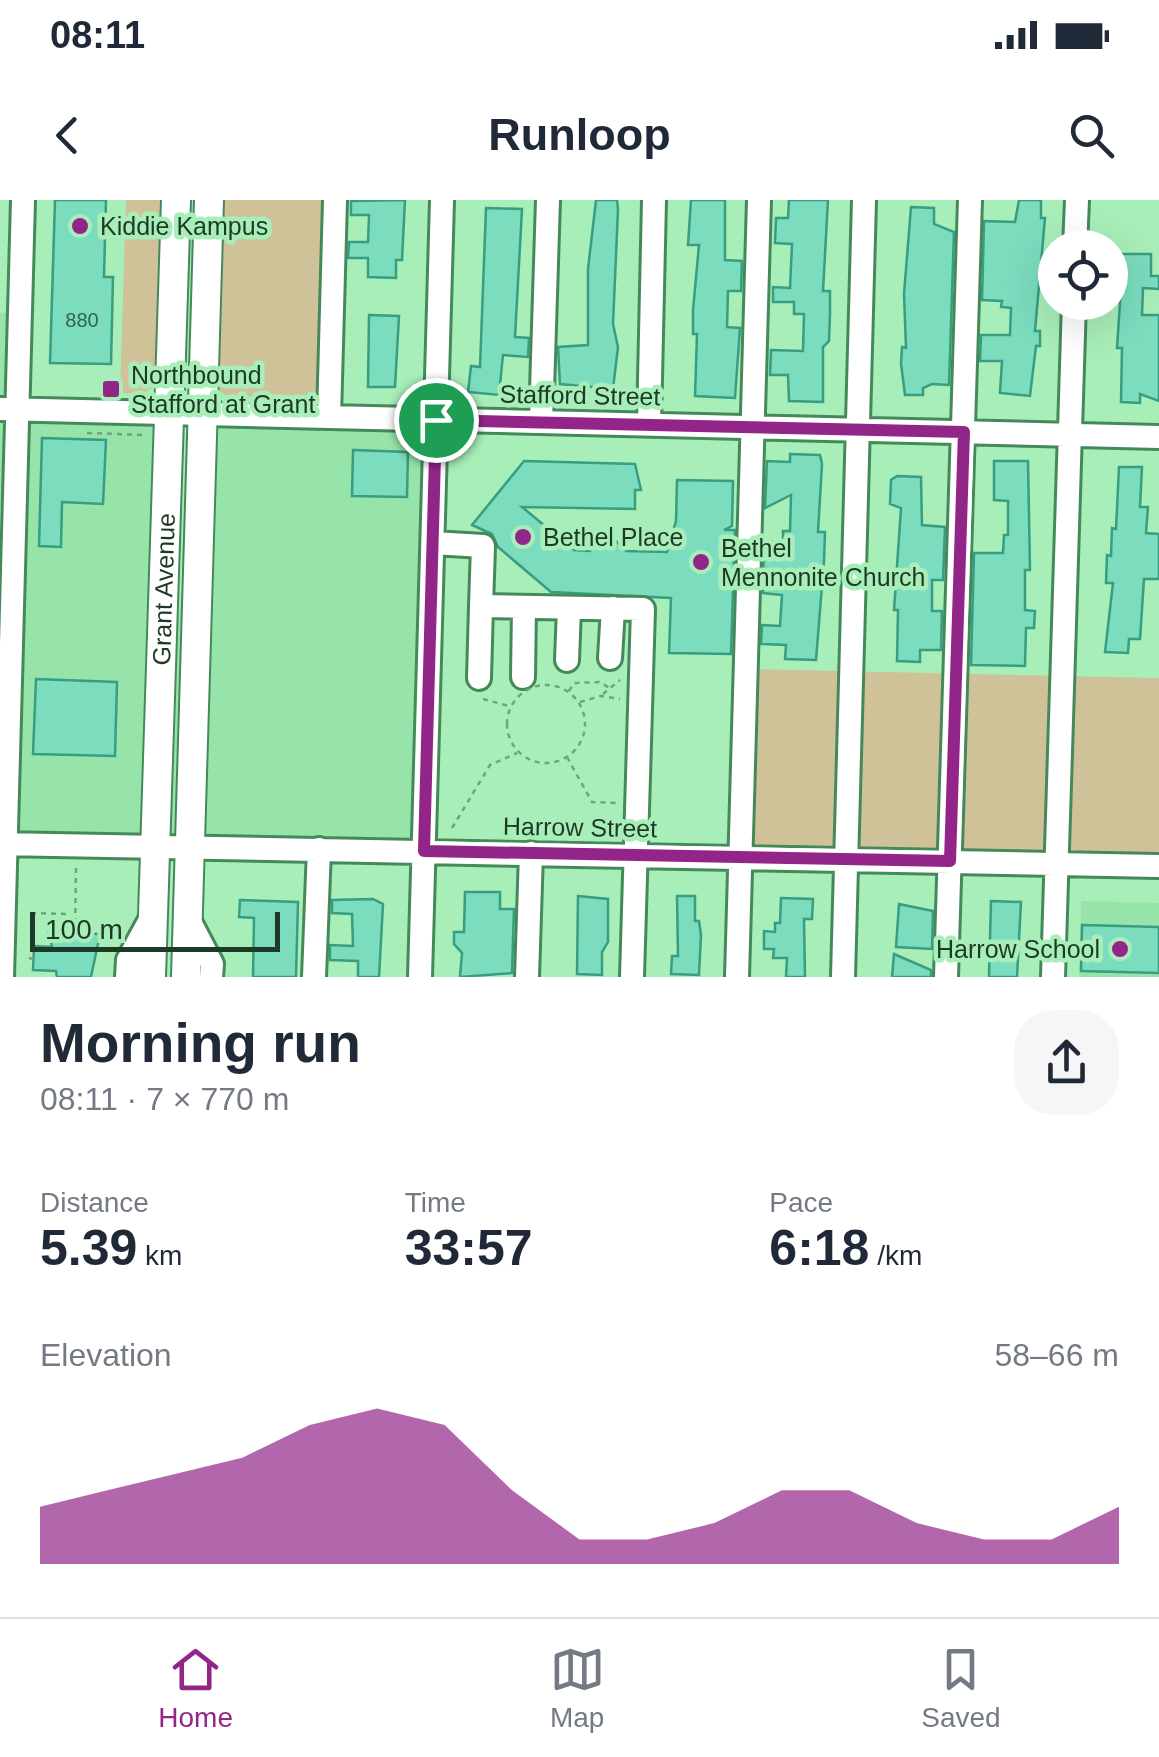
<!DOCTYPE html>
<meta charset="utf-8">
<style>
body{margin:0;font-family:Helvetica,sans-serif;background:#f6f6f7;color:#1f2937;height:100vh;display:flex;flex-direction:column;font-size:38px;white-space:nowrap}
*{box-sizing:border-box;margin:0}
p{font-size:32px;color:#747a83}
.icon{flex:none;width:55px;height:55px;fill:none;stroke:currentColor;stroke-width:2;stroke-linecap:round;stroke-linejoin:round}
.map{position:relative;height:777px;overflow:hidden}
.details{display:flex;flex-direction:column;background:#fff;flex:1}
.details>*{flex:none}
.controls{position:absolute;left:1038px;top:30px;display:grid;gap:20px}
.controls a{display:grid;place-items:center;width:90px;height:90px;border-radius:50%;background:#fff;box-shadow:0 10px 40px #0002;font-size:50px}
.scale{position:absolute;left:30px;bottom:25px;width:250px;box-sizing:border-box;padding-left:10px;border:5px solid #1e3a26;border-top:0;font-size:28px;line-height:35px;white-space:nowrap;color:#1e3a26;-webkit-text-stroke:8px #a8eeb9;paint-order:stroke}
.pin{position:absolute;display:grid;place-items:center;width:85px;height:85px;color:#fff;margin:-42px;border:5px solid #fff;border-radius:50%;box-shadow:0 2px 10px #0007}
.round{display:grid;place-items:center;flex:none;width:105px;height:105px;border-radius:40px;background:#f6f6f7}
.overview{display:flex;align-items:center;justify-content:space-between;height:170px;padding:0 40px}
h1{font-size:55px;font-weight:800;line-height:75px}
.stats{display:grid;grid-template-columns:repeat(3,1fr);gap:15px;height:170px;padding:10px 40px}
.stats div{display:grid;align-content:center}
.stats b{font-size:50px;font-weight:800}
.stats small{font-size:28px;font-weight:400}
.stats p{font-size:28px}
.chart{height:280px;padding:20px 40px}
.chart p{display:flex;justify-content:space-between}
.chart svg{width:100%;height:180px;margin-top:10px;fill:#922688;opacity:.7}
.status{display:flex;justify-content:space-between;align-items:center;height:70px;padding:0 50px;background:#fff;direction:ltr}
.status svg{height:28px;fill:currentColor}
header{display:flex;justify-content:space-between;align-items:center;height:130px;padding:0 40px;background:#fff;font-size:45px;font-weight:800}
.menu{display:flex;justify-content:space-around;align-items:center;height:140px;border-top:2px solid #e0e1e3;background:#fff;font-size:28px;color:#747a83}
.menu a{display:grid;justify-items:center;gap:5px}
.menu .active{color:#922688}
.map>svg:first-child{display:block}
.built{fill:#97e4aa}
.green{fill:#cfc299}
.building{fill:#7bdcbe;stroke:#389d81;stroke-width:2.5}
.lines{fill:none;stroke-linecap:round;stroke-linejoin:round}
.minor-casing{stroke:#45895a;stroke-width:28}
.major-casing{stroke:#45895a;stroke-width:32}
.path{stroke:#6fa47c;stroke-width:2.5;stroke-dasharray:5 5;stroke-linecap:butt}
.minor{stroke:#fff;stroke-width:22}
.major{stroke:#fff;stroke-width:28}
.route-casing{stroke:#fff;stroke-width:20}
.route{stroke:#922688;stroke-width:12}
.poi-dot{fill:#922688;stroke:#a8eeb9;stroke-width:4}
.labels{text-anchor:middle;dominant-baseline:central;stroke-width:9;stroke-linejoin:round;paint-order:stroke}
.number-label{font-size:20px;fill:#35624c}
.poi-label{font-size:25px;fill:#1e3a26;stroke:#a8eeb9;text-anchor:start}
.street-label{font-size:25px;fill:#1e3a26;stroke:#a8eeb9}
</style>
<div class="status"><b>08:11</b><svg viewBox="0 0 49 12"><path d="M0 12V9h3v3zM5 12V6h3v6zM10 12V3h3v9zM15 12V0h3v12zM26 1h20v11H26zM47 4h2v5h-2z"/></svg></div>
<header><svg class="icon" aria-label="back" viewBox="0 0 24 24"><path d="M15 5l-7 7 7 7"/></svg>Runloop<svg class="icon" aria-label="search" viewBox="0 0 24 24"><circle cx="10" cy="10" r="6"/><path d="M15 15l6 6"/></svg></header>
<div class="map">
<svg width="1159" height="777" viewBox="0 0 1159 777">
<rect width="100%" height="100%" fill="#a8eeb9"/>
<path class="built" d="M0,113h19l-1,96 151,4 -10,380 43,-379 234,5 -12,432 -419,-7 8,-334 -13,-1z
M1081,701l78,2v74h-80z"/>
<path class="green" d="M126,0h41l-8,183 -16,11 -23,-1z
M221,0h111l-9,200 -96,-4 -11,-7z
M745,469l414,9v188l-419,-9z"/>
<path class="building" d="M55,0h51l-2,77h9l-2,87 -61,-1z
M405,0l-3,60h-6v18l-28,-1v-19h-20l1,-16h19l1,-27h-18v-14z
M596,0h21l1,10 -5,114 5,23 -5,42 -53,-5 -2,-37 30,-2v-76z
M691,0h34v60l17,1 -1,30h-13l-1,36 13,1 -5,70 -40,-2 2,-62h-4v-24l6,-65h-11z
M789,0h39l-5,91h7v23l-1,27 -6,6v55l-34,-1 -1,-26h-18l1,-25 32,1 1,-37h-10v-12h-21v-15l17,1 2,-44 -17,-1 1,-25h12z
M1019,0h22v18h4l-10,113h5v15h-4l-6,50 -30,-3 2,-32h-22l1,-26h29l1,-27 -10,-1 1,-6 -20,-1 2,-79 31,1z
M911,7l23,1v16l20,8 -5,153 -17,-1 -9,4v7h-18l-4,-31 1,-17 4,1 -2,-54z
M486,8l36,1 -7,128 14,1 -1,19 -25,-2 -4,40 -31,-3 3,-26 9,1z
M1114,54h37v22h8v13l-16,-1 -1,27h17v86l-19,-7v9l-19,-1 1,-54h-5l5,-76h-8z
M369,115l30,1 -4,71h-27z
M42,238l64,2 -3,64 -41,-2 -1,45 -22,-1z
M353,250l55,2 -1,45 -55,-1z
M790,254l30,1 2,9 -4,68h7l-1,29 -8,99 -31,-1 1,-14 -25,-1 1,-19 18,1 2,-31 -19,-2 1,-52 19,1v-11h7l1,-36 -26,13 2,-47 23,1z
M524,261l111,3 6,26h-6v19l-113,-2 52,43 16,1 18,-18 18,18 41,1 9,-31 1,-41 56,1 -1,45 -8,4h11l-4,124 -62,-1 2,-55 -120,-6 -53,-45 -6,-13 -20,-9z
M994,261h34l2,109h-5v40l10,1 -1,17h-8l-1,38 -54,-1 3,-112h29l1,-18h4v-34l-14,-1z
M1119,267h23l-2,40h8l-2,26 13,1v45h-15l-4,60h-11l-1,14 -23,-1 8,-69h-7l1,-28 4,1 1,-28 4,1z
M897,276l24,1 1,48 23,2 -2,53h-11v31h10l-1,39h-21v12l-23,-1 1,-51h-4l7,-102 -11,-4 1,-24z
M36,479l81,3 -2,74 -82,-2z
M465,692h35v17h14l-2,64 -52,4 2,-24 -8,-9v-12h10z
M578,696l30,3v43l-6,10v23l-25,-1z
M677,696h18v25h4l2,14 -2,40 -28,-1 1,-18h6z
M781,698l32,1 -1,20h-8l1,58h-19l1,-19h-14l1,-9h-10v-18l11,1v-9h5z
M373,699l10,5 -4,73h-21v-16l-28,-1v-15l23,1 -1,-32 -20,-1v-13z
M240,700l58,2 -2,75h-43l1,-59 -15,-1z
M991,701l30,1 -4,75h-28z
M899,704l34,7 -1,38 -36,-2z
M1082,725l77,2v46l-78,-2z
M49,733l51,1 -9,43h-34l-1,-6 -23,-1 1,-24 18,1z
M894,754l37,16v7h-39z"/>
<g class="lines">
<g class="minor-casing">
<path id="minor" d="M1075,48l2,-48
M0,209l1159,28
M329,217l6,-217
M541,222l7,-222
M649,224l5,-224
M433,343l50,3 -2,60 162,3 -11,368
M610,458l3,-50
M567,460l2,-52
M523,477l1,-70
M479,478l2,-72
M0,644l1159,22
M188,718l24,46 -1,13
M2,777l21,-777
M127,777l1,-17 23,-42
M314,777l5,-128
M420,777l22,-777
M527,777l4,-124
M737,777l22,-777
M843,777l21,-777
M946,777l24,-777
M1053,777l21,-675"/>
</g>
<g class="major-casing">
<g id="major">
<path id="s1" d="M151,777l25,-777"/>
<path d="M186,777l23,-777"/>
</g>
</g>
<path class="path" d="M87,233l58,2
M507 524a39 39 0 1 1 78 0a39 39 0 1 1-78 0Z
M569,491l5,-8 25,-1 11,6
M603,494l17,-14
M483,499l26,7
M580,502l21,-6 19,3
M567,557l25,45 24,1
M452,628l38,-63 27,-12
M31,713l35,1v9h9
M75,733l1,-67
M29,758l5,1"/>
<use href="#minor" class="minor"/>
<use href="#major" class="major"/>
</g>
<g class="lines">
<g class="route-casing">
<path id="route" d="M436,220l528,12 -14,429 -526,-10z"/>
</g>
<use href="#route" class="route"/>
</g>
<g class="poi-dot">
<circle cx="80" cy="26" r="10"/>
<rect x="101" y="179" width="20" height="20" rx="5"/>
<circle cx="523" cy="337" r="10"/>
<circle cx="701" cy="362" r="10"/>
<circle cx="1120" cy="749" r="10"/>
</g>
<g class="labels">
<g class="number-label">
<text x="82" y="120">880</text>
</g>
<g class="poi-label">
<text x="100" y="26">Kiddie Kampus</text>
<text x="131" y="175">Northbound<tspan x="131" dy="29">Stafford at Grant</tspan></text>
<text x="543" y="337">Bethel Place</text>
<text x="721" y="348">Bethel<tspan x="721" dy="29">Mennonite Church</tspan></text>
<text x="1100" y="749" text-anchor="end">Harrow School</text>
</g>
<g class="street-label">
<text transform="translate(580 195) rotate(1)">Stafford Street</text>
<text stroke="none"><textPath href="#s1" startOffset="388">Grant Avenue</textPath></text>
<text transform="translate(580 627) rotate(1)">Harrow Street</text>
</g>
</g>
</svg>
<div class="controls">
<a><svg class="icon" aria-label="locate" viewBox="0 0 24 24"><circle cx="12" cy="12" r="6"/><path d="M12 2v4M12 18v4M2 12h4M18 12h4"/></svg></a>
</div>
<div class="scale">100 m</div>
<div class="pin" style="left:436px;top:220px;background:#1e9e55"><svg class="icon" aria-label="arrive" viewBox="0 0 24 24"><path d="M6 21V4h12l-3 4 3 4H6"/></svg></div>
</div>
<section class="details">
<div class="overview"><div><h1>Morning run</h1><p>08:11 · 7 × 770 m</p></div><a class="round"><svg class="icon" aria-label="share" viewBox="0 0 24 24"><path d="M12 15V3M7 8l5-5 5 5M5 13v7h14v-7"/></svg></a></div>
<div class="stats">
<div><p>Distance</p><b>5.39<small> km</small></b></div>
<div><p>Time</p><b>33:57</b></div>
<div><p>Pace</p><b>6:18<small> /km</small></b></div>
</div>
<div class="chart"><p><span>Elevation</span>58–66 m</p>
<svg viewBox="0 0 160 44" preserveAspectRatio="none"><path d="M0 44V30L10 26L20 22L30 18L40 10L50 6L60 10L70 26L80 38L90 38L100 34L110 26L120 26L130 34L140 38L150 38L160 30V44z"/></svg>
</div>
</section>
<nav class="menu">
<a class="active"><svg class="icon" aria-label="home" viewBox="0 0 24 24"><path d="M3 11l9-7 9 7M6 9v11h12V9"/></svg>Home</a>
<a><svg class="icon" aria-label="map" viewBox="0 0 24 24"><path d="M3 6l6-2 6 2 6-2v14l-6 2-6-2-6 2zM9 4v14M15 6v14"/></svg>Map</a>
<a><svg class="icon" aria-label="saved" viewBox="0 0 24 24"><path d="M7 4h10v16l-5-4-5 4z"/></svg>Saved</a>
</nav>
